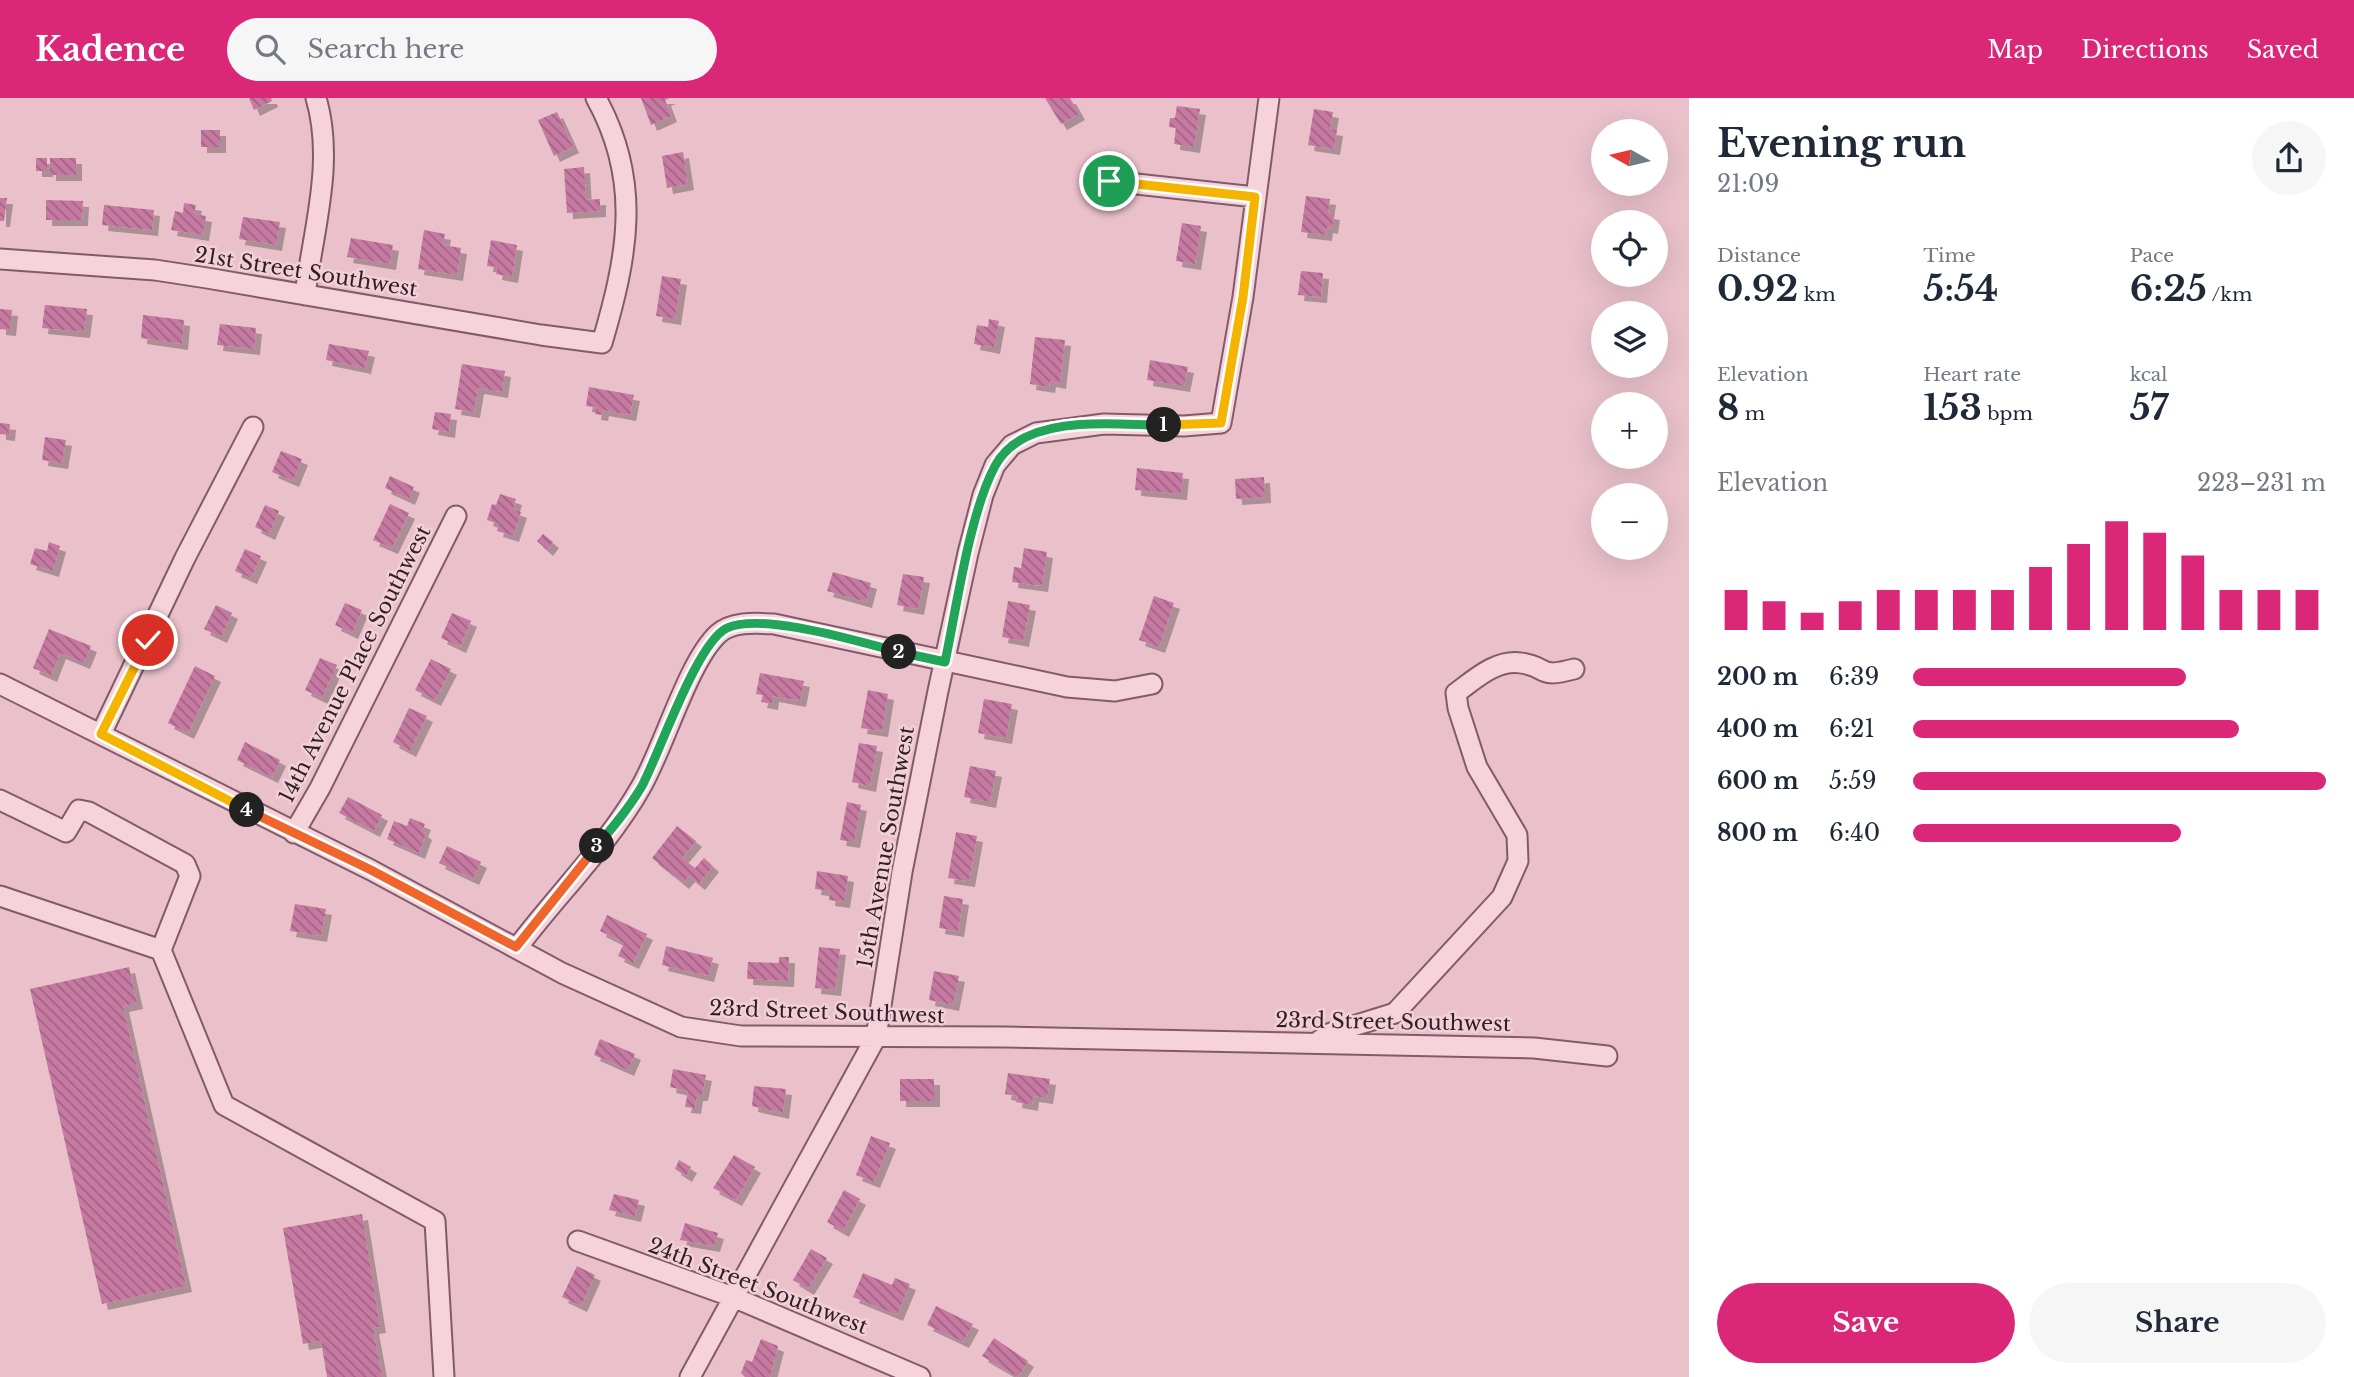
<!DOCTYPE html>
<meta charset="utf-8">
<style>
body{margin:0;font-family:"Libre Baskerville",serif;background:#f6f6f7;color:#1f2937;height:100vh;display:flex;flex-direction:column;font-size:26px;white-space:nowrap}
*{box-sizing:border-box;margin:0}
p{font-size:23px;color:#747a83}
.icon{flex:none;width:38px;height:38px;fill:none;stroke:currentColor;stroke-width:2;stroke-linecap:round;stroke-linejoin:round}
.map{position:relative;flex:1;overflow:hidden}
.panel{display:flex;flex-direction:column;background:#fff;width:665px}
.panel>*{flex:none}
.needle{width:46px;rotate:278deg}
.tools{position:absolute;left:1591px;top:21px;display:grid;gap:14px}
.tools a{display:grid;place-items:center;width:77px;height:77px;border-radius:50%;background:#fff;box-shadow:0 7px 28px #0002;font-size:35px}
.pin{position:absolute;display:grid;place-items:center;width:60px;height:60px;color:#fff;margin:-30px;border:4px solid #fff;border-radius:50%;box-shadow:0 2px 7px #0007}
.km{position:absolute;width:35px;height:35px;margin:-18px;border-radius:50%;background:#222;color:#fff;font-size:19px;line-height:35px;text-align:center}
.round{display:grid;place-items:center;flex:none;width:74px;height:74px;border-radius:37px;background:#f6f6f7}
.headline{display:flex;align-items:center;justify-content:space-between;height:119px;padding:0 28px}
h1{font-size:38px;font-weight:700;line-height:52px}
.figures{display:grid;grid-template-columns:repeat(3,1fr);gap:10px;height:119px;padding:7px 28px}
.figures div{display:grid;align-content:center}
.figures b{font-size:35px;font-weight:700}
.figures small{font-size:19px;font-weight:400}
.figures p{font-size:19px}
.chart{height:196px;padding:14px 28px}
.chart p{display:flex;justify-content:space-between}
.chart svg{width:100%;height:126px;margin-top:7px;stroke:#db2777;stroke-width:6}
.action{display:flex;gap:14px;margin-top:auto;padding:14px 28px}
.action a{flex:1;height:80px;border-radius:42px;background:#db2777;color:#fff;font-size:28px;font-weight:700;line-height:80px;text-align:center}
.action a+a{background:#f6f6f7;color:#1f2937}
ul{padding:0 28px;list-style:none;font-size:23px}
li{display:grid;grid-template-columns:112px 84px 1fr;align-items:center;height:52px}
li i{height:18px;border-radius:9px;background:#db2777}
header{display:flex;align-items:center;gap:42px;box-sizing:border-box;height:98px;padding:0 35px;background:#db2777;color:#fff}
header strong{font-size:33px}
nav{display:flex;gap:38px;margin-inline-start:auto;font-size:24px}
.search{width:490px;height:63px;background:#f6f6f7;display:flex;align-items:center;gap:18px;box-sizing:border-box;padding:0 24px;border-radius:38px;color:#747a83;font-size:26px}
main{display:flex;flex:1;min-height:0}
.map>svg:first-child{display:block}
.building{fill:url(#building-back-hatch);filter:url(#shadow)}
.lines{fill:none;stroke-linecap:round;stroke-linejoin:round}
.minor-casing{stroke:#825a6a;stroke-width:23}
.minor{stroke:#f6d3db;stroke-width:19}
.split-1-casing{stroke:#fff;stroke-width:14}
.split-2-casing{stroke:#fff;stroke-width:14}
.split-3-casing{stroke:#fff;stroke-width:14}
.split-4-casing{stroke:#fff;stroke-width:14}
.split-5-casing{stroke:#fff;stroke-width:14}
.split-1{stroke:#f5b400;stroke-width:9}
.split-2{stroke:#22a559;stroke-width:9}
.split-3{stroke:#22a559;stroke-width:9}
.split-4{stroke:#f0652b;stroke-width:9}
.split-5{stroke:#f5b400;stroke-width:9}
.labels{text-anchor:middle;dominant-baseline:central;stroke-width:5;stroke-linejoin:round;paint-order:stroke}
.street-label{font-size:21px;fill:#331d27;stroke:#f2d0d8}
</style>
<header>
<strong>Kadence</strong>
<div class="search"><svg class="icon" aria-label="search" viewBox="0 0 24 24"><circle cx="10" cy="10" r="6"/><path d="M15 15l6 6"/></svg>Search here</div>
<nav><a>Map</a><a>Directions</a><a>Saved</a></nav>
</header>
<main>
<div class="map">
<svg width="1689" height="1279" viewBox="0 0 1689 1279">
<defs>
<pattern id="building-back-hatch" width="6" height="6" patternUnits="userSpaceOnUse" patternTransform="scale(1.75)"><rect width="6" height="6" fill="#c67aa1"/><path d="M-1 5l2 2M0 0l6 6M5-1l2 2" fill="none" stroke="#a16383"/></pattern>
<filter id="shadow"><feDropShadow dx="6" dy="6" stdDeviation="0" flood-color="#0004"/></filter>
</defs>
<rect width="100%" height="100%" fill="#eac1cb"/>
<path class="building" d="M249,0h22l1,3 -18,9z
M641,0h29l-5,2 6,16 -20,9z
M1045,0h25l9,16 -18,10z
M1177,8l23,3 -6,38 -20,-3 2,-16 -7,-1 1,-9h5z
M1314,11l19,3 -3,17 7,1 -3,19 -26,-4z
M557,14l16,35 -19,9 -16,-36z
M201,32h19v17h-19z
M683,54l5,32 -21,4 -5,-32z
M36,60h11v13h-11z
M50,60h26v17h-26z
M584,69l2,33 14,-1v12l-33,2 -3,-44z
M1306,98l24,3 -2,14 6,1 -2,14 -5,-1 -1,8 -25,-3z
M0,100h7l-3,23h-4z
M46,102l37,1 -1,19h-36z
M184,105l12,2 -2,9 12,2 -3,19 -32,-5 4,-19 8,2z
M104,107l50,5 -2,20 -50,-5z
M243,119l37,5 -4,23 -37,-6z
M1182,125l19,3 -6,38 -19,-3z
M424,132l21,4 -2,11 18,3 -4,27 -39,-6z
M351,140l42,7 -3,19 -43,-7z
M491,142l26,5 -5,32 -16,-3 1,-7 -10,-1z
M1301,173l22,2 -2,24 -23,-2z
M662,178l19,3 -6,40 -19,-3z
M45,207l42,4 -3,23 -42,-4z
M0,211l12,1 -2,20 -10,-1z
M143,217l41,5 -2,24 -41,-6z
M989,221l10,2 -5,27 -20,-4 3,-19 11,2z
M220,226l36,4 -2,21 -37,-4z
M1035,239l30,3 -5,43 -10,-2 -1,6 -19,-3z
M329,246l40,7 -4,17 -39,-8z
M1150,262l38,7 -4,19 -37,-6z
M462,266l43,7 -3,21 -24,-4 -4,24 -19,-3z
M589,289l45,8 -4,20 -27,-5 -1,5 -7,-1 1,-7 -10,-1z
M435,314l16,2 -2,18 -17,-3z
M0,325l10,1 -1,11 -9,-1z
M45,339l21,3 -4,23 -20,-3z
M281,353l21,8 -9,22 -21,-9z
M1137,370l46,5 -2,21 -46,-4z
M390,378l24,11 -5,12 -24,-11z
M1264,379l1,20 -29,2 -1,-20z
M500,396l16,5 -3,10 8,3 -8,24 -16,-5 2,-7 -12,-4 5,-16 4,1z
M390,406l19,9 -17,35 -19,-8z
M265,407l14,6 -10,23 -14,-7z
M543,436l10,8 -6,8 -10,-9z
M49,444l11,4 -7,25 -23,-7 5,-16 12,3z
M1024,450l23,4 -5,34 -30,-4 2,-15 7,1z
M245,451l16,7 -10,22 -16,-7z
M833,474l38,11 -5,19 -39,-11z
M903,476l21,3 -6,32 -21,-4z
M1154,498l20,7 -15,44 -20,-7z
M1008,503l22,4 -7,36 -21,-4z
M345,505l17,7 -10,23 -17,-8z
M216,507l16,8 -11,24 -17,-8z
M452,515l19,8 -11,26 -19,-9z
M49,531l42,17 -7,17 -24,-10 -9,23 -18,-8z
M320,560l17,7 -15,33 -17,-8z
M431,561l20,10 -16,31 -20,-10z
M195,568l20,10 -27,57 -20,-10z
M760,575l44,8 -4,20 -27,-5 -1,8 -11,-2 2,-7 -7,-1z
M868,592l20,4 -6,37 -21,-3z
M984,601l28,5 -6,34 -28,-5z
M409,610l18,8 -17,35 -17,-9z
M245,644l35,18 -8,17 -35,-17z
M859,645l18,3 -7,40 -18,-4z
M970,668l26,5 -6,31 -26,-5z
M348,699l34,18 -8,16 -35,-18z
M847,704l14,3 -7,37 -14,-2z
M410,720l15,6 -3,7 4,3 -7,19 -32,-14 7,-18 13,5z
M677,728l19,15 -14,17 13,10 9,-10 9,8 -14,18 -10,-8 -6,7 -31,-25z
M956,734l21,4 -8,45 -21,-3z
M447,748l34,16 -8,17 -34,-16z
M817,773l31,5 -4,26 -15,-2 1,-9 -15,-2z
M944,798l19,3 -5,32 -19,-3z
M295,806l31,5 -5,27 -31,-5z
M607,817l40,19 -14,29 -15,-7 6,-13 -24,-12z
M666,848l47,12 -5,18 -46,-11z
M819,849l21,2 -5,41 -20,-2z
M779,859h10l-1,24 -41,-2 1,-17 31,1z
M129,869l8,36 -14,3 63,280 -84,18 -72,-315z
M934,873l25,5 -6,29 -24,-5z
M600,941l35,15 -7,16 -34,-15z
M673,971l33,6 -4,20h-5l-2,13 -10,-1 3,-16 -18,-4z
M1008,975l42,6 -3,19 -14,-2 -1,9 -16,-3 1,-6 -12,-2z
M900,981h34v22h-34z
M754,988l32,3 -3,24 -31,-7z
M871,1038l19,7 -16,39 -18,-7z
M734,1057l21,12 -19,33 -23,-12z
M679,1062l12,7 -5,9 -11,-7z
M844,1092l16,9 -17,32 -16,-9z
M614,1096l25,6 -4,16 -26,-6z
M362,1116l18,113 -7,1 9,49h-55l-6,-36 -18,3 -20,-116z
M685,1125l33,10 -4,13 -34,-6z
M811,1151l16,9 -19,31 -15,-9z
M577,1168l18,9 -14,31 -19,-9z
M863,1175l29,12 3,-7 15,6 -13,31 -44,-18z
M936,1208l37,18 -10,18 -36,-17z
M994,1240l34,23 -10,16 -36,-21z
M761,1241l17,7 -8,31h-25l-4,-4 5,-13 6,2z"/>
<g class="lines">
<g class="minor-casing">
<path id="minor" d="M1109,83l146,16
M0,161l155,11 52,8 334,57 61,8c26,-88 40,-162 -6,-245
M305,197c8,-64 30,-133 11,-197
M0,586l371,186 191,103 119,54 60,9 264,1 529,11 73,8
M101,636l84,-176 68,-131
M0,702l66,32 13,-22 10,2 96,52 5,12 -29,74 63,155 211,116 9,156
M294,735l26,-45 136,-272
M0,798l161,54
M517,850c40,-53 91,-103 124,-161 23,-40 47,-125 77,-153 14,-13 38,-11 56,-10l293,63 48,4 37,-7
M1319,943l12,-8 64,-20 107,-116 16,-36 -1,-26 -40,-68 -19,-59 -2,-15c18,-13 40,-34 65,-30 28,4 16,16 53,6
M578,1143l155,56 187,80
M690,1279l186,-340 26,-165 36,-181 30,-138 15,-58 12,-30 17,-20 24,-12 68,-9 80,2 37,-3 22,-126 26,-199"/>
</g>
<use href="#minor" class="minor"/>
</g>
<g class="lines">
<g class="split-1-casing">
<path id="split-1" d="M1109,83l146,16 -12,100 -22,126 -57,2"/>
</g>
<g class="split-2-casing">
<path id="split-2" d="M899,554l46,10c12,-56 24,-147 50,-196 7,-13 19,-23 31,-29 41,-19 95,-12 138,-12"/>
</g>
<g class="split-3-casing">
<path id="split-3" d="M597,748c16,-19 32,-38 45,-60 18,-34 55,-144 85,-158 36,-16 133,14 172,24"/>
</g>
<g class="split-4-casing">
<path id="split-4" d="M247,712l124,60 145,77 81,-101"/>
</g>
<g class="split-5-casing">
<path id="split-5" d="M148,542l-47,94 146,76"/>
</g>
<use href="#split-1" class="split-1"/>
<use href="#split-2" class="split-2"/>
<use href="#split-3" class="split-3"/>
<use href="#split-4" class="split-4"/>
<use href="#split-5" class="split-5"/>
</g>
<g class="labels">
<g class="street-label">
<text transform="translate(306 174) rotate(9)">21st Street Southwest</text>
<text transform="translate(355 566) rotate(-63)">14th Avenue Place Southwest</text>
<text transform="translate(886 749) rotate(-80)">15th Avenue Southwest</text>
<text transform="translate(827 914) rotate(2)">23rd Street Southwest</text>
<text transform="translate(1393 924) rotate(1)">23rd Street Southwest</text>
<text transform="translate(758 1188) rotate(21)">24th Street Southwest</text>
</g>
</g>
</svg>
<div class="tools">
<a><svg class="needle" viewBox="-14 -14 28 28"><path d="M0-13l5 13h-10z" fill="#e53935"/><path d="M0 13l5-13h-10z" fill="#747a83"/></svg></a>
<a><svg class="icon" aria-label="locate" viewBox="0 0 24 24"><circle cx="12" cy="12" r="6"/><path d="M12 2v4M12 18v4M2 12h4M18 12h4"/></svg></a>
<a><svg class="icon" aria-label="layers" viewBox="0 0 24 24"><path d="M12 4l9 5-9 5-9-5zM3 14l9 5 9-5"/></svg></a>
<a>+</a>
<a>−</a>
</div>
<div class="pin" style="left:1109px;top:83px;background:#1e9e55"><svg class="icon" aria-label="arrive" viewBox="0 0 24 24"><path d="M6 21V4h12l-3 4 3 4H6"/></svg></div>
<div class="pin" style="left:148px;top:542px;background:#d93025"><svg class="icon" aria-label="check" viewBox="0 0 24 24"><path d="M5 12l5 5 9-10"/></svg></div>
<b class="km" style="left:1164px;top:327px">1</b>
<b class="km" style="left:899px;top:554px">2</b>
<b class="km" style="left:597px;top:748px">3</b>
<b class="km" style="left:247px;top:712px">4</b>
</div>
<section class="panel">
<div class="headline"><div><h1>Evening run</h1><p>21:09</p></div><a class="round"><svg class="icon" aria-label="share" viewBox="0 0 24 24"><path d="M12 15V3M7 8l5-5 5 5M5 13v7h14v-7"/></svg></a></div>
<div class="figures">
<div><p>Distance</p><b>0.92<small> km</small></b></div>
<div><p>Time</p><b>5:54</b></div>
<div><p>Pace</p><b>6:25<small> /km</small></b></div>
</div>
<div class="figures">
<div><p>Elevation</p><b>8<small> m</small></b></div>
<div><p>Heart rate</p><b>153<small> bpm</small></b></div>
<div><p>kcal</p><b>57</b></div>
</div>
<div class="chart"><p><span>Elevation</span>223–231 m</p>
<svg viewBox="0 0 160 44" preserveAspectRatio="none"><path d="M5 44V30M15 44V34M25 44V38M35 44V34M45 44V30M55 44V30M65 44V30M75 44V30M85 44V22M95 44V14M105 44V6M115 44V10M125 44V18M135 44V30M145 44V30M155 44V30"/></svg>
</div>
<ul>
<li><b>200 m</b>6:39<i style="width:66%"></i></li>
<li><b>400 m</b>6:21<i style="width:79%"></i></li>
<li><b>600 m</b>5:59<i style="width:100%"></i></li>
<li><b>800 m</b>6:40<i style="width:65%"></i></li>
</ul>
<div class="action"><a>Save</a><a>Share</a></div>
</section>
</main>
